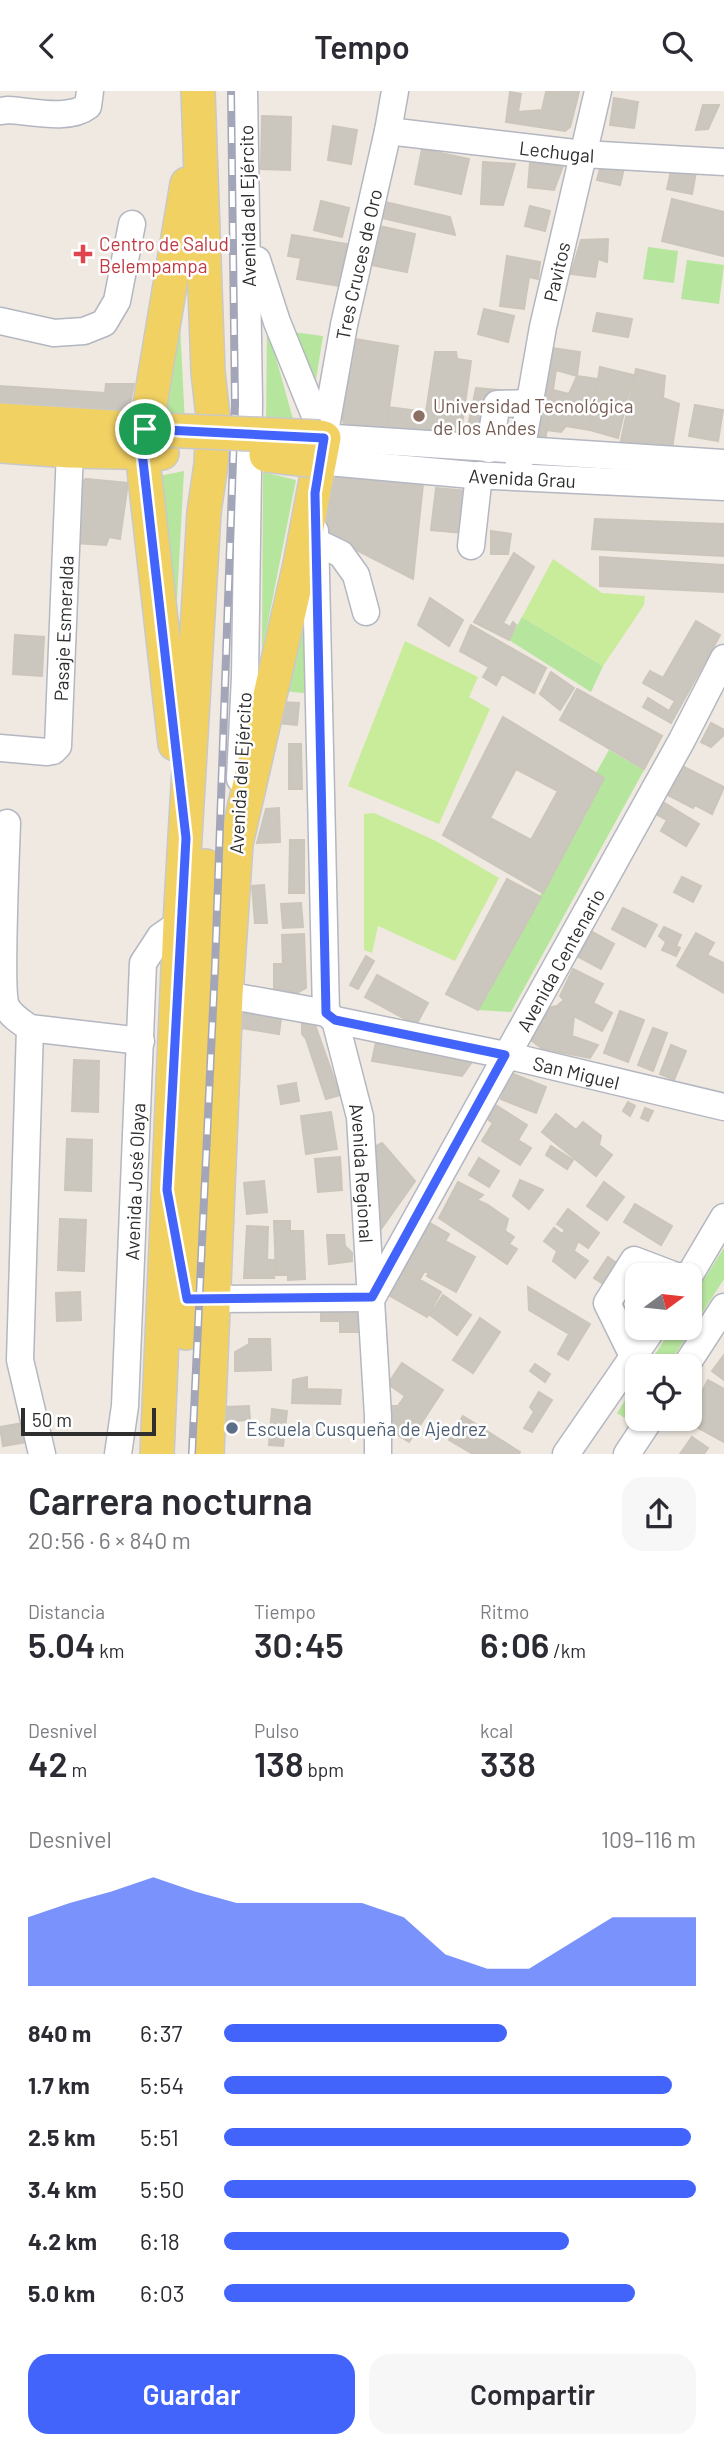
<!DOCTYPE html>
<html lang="es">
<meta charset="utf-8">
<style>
body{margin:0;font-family:Barlow,sans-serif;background:#f7f7f7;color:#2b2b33;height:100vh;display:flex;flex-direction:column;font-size:26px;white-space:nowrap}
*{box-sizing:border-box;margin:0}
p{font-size:23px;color:#7c7c81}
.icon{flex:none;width:38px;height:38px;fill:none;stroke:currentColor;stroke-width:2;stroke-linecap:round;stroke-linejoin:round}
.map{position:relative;height:1363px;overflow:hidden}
.details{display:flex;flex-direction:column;background:#fff;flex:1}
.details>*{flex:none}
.needle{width:46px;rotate:75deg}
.buttons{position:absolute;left:625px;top:1172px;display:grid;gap:14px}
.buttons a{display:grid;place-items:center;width:77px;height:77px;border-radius:14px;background:#fff;box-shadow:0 2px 5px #0004;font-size:35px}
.scale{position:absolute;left:21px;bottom:18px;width:135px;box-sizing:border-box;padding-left:7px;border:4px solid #2e2e2e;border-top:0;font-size:19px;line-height:24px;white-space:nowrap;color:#2e2e2e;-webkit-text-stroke:5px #fff;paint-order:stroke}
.pin{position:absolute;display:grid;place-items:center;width:60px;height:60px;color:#fff;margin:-30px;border:4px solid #fff;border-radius:50%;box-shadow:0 2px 7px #0007}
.round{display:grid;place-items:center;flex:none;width:74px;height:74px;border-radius:21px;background:#f7f7f7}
.overview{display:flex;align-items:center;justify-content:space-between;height:119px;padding:0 28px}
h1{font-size:38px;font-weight:600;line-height:52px}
.metrics{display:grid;grid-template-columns:repeat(3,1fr);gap:10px;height:119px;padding:7px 28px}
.metrics div{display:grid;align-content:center}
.metrics b{font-size:35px;font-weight:600}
.metrics small{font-size:19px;font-weight:400}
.metrics p{font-size:19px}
.chart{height:196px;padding:14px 28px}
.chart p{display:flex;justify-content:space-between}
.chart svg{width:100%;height:126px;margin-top:7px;fill:#4264fb;opacity:.7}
.action{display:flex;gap:14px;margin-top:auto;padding:14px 28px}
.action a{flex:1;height:80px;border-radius:21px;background:#4264fb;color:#fff;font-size:28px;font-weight:600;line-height:80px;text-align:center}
.action a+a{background:#f7f7f7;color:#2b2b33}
ul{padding:0 28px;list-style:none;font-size:23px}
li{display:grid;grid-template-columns:112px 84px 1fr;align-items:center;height:52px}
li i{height:18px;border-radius:9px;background:#4264fb}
header{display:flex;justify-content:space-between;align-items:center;height:91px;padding:0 28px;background:#fff;font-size:32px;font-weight:600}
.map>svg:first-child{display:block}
.green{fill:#b6e59e}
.pitch{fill:#c9ec9a}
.building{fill:#cbc7bf;stroke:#cbc5ba;stroke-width:2;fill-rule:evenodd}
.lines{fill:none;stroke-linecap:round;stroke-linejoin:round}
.minor-casing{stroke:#b4b7c1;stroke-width:29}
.major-casing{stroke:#c9c9c9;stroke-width:36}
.minor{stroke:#fff;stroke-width:26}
.major{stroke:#f2d163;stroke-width:33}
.rail-casing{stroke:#a3a6b8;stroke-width:8}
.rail{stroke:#fff;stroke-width:5;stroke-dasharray:16;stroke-linecap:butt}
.major-bridge-casing{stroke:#c9c9c9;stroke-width:36;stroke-linecap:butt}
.major-bridge{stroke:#f2d163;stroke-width:33}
.route-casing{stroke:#fff;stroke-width:14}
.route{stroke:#4264fb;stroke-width:9}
.health-dot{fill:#e0444e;stroke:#fff;stroke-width:2.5}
.education-dot{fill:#8d6e63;stroke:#fff;stroke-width:2.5}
.service-dot{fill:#5c6f8a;stroke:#fff;stroke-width:2.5}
.labels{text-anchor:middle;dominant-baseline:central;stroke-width:5;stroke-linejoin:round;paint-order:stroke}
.street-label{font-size:19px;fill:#2e2e2e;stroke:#fff}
.health-label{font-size:19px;fill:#be3a42;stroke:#fff;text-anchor:start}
.education-label{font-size:19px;fill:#785e54;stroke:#fff;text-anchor:start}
.service-label{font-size:19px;fill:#4e5e75;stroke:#fff;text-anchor:start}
</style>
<header><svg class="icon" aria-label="back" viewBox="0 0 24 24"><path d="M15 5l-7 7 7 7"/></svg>Tempo<svg class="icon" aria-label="search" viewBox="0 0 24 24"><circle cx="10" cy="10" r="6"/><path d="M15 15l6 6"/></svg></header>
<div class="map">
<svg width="724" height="1363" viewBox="0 0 724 1363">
<rect width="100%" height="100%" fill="#efe9e1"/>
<path class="green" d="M648,156l30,4 -4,32 -31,-4z
M687,169l37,5 -5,39 -38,-5z
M178,193l7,140 -29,-11z
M267,235l26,93 -27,8z
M293,241l30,4 -10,62z
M184,380l-11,202 -19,-196z
M263,381l33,8 -34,172z
M305,500l-1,102 -21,-2z
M522,526l81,49 -12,26 -82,-52z
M609,659l35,20 -133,242 -33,-2 126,-232 -8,-5z
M724,1157v31l-57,88h-20l25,-39h18v-27z
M637,1291v31l-6,9 -14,-9z"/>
<path class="pitch" d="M553,468l49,34 43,3 -1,9 -41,61 -81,-49z
M405,550l73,36 -9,20 21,12 -51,115 -91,-38z
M374,722l62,28 63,37 -44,83 -77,-35 -6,27 -8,-3v-136z"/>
<path class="building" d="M547,0h32l-2,9z
M510,1l11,2 -3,18 24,-2 4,-18 31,8 -7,27 -5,4 -59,-9z
M614,7l24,4 -4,26 -24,-3z
M703,14h16l-11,24 -12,1z
M262,25l29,1 -1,53 -29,-1z
M333,35l24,4 -6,34 -23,-4z
M422,58l47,10 -8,35 -46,-10z
M483,71l32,2 -12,41 -22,-1z
M673,71l24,5 -5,27 -25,-5z
M530,72l33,3 -9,24 -26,-3z
M625,73l-5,21 -23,-5 4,-15z
M672,108l52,13 -1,44 -61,-15z
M321,110l28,7 -7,29 -28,-7z
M385,111l65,15 5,18 -73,-17z
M530,115l20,5 -5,20 -20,-5z
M375,134l40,9 -8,38 -41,-8z
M292,144l55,9 -7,42 -43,-7 4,-21 -13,-2z
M608,148l-1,23 -9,-3 -3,18 -24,-3 10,-34z
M507,165l33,6 -2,17 -9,-2 -5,32 -24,-3z
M484,218l30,7 -6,26 -30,-8z
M597,222l35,6 -4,18 -35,-6z
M355,248l43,7 -13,89 -39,-4 -5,-18z
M552,257l28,4 -3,24 -21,-6 -11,71h-12z
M435,261h21l1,7 14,2 -11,78 -75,-4 4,-28 37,5z
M600,276l33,8 -15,63 -28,-8z
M636,278l29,7 -2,22 16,6 -8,51 -52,-5z
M577,285l21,3 -8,51 -24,-4 -5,6 -15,-2 7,-40 16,4z
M106,293h28l-6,29h-128v-27l105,7z
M476,297l34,3 -9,50 -35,-5z
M695,314l28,5 -5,31 -29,-5z
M329,381l94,12 -10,95 -90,-46z
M86,388l42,4 -8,56 -11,-2 -3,8 -31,-2 7,-37 -5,-1 2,-22z
M436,397l31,3 -4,42 -32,-3z
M595,428l129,5v32l-132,-7z
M491,440l20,3 -3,20h-17z
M514,462l20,14 -31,56 7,4 3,-5 3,3 -7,15 -35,-18z
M600,466l124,8v27l-124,-6z
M430,507l33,22 -14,26 -31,-21z
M696,530l24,14 -49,88 -28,-16 5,-9 21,13 6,-10 -32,-18 7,-12 13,7z
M471,534l75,43 -12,25 -32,-19 -6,11 -13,-8 6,-10 -29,-16z
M15,544l29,2 -2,39 -29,-2z
M551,581l23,16 -14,22 -20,-16z
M577,598l85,47 -18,33 -84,-49z
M279,611l20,1 -2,22 -20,-2z
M503,626l101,61 -61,115 -100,-58zM516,678l42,22 -27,49 -41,-22z
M711,632l13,7v5l-13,12 -10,-5z
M289,653h12l1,45h-13z
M680,674l44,22 -12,27 -17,-9 -2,3 -27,-14z
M663,711l36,22 -13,22 -25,-15 6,-11 -11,-6z
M279,717l1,34 -23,1 9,-34z
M290,749h14v53h-15z
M682,786l19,9 -8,16 -19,-10z
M507,788l34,18 -63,113 -32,-16z
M264,794l3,38h-12l-3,-37z
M301,812l2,24 -20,1 -2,-24z
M623,817l34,17 -12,22 -33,-18z
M664,836l17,8 -5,11 4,2 -4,8 -14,-6 4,-8 -7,-6z
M591,840l23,13 -13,25 -24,-13z
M696,842l18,10 -7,12 17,8v30l-47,-27z
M304,843l2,54 -11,6 -21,-6v-24h9l-1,-29z
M366,865l8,5 -16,28 -8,-4z
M573,878l30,15 -10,19 19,10 -10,18 -28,-15 -2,20 26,9 -8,13 -47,-9 -11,-8 15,-33 10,-2 7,-6 -4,-4z
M377,884l51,28 -12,22 -51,-28z
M620,920l24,9 -16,42 -24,-9z
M243,921l38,6 -2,16 -38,-6z
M302,927l12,4 26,73 -14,4 -20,-60 -4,-5z
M653,937l14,5 -14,38 -15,-6z
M376,951l98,17 -12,17 -90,-15z
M671,954l15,6 -12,29 -14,-6z
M74,969l25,1 -1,51 -26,-1z
M511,982l35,14 -10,26 -35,-14z
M296,992l3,18 -18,3 -3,-18z
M628,1011l7,4 -5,10 -7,-5z
M494,1013l33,21 -9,15 13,8 -11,17 -38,-24 11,-18 -7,-5z
M645,1017l8,3 -5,10 -7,-3z
M331,1021l6,37 -31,5 -5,-38z
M556,1023l20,16 7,-8 18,14 -2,9 13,10 -16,21 -54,-44z
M67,1048l25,1 -1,51 -26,-1z
M382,1052l33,38 -39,55 -2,-89z
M551,1055l22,14 -6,9 -21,-14z
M340,1066l2,33 -24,2 -3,-33z
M479,1067l20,13 -10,16 -20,-12z
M520,1089l23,10 -14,19 -16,-13z
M264,1090l3,31 -20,2 -3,-31z
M458,1091l25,13 -6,5 11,5 -8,12 11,8 -13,19 -39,-26z
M604,1091l20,15 -17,23 -20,-14z
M635,1113l37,22 -11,19 -37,-23z
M488,1114l20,14 -3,12 9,6 -5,7 8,5 -10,15 -29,-20 13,-19 -11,-8z
M568,1118l31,24 -11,15 -10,-7 -4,10 14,10 -13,17 -22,-17 4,-10 -13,-10 10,-13 8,6 3,-4 -8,-6z
M60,1128l26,1 -2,51 -26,-1z
M423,1128l26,15 -4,7 30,16 -19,35 -29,-16 2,-4h-5l-4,7 -22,-12z
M274,1130h16v10h13l2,48 -17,1v-5h-12z
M247,1135l21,1 -1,33h7v18h-30z
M327,1144h17l1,11 7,7v8l-23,3z
M608,1166l29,20v18l-5,8 -38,-25z
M400,1177l41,24 -14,25 -40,-23z
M528,1196l62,37 -22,36 -10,-6 11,-20 -40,-24z
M80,1201l1,28 -24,1 -1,-28z
M443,1204l28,20 -14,20 -27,-20z
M321,1215h31v5l9,1v20h-21v-11h-19z
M480,1227l20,14 -27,41 -20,-13z
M249,1248h21l1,31 -36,1v-19l14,-8z
M724,1264v25l-12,-9z
M402,1272l41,27 -34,52 -24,-15 2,-21h11l7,-10 -17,-12z
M535,1273l15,10 -5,8 -15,-11z
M307,1286v12l34,1 -1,14 -48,-1 1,-23z
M708,1289l16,9v53l-38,-21 4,-2v-4z
M539,1301l13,8 -20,32 -8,-4 10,-16 -4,-5z
M249,1315l1,14 -24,1 -1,-14z
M272,1318l15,2 -4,35 -14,-1z
M463,1325l57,36 -1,2h-46l-24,-14z
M23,1332l4,19 -24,4 -3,-19z
M692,1346l16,11 -4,6h-24z"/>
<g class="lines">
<g class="minor-casing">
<g id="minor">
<path d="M0,20l8,-1c23,1 61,11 80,-4l2,-15"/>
<path id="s1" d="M388,40l195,23 141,8"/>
<path d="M257,169l20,62 47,116"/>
<path d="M0,230l54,12 30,-2 20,-8 13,-22 15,-77"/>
<path d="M320,346l404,26"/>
<path id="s2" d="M324,347l20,-113 44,-194 7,-40"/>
<path d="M489,358l8,-45 32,-1"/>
<path id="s3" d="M317,370l155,14 252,12"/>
<path id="s4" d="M518,378l25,-142 55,-236"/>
<path d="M315,440l11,482"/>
<path d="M316,451l25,12 15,21 10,37"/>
<path d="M471,455l8,-71"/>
<path id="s5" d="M0,657l47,4 6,-1 5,-5 12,-295"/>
<path d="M240,688l5,-102 4,-275 -5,-311"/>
<path d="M7,732c-1,28 -7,168 -1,183 5,10 15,16 24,22l111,13"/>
<path id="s6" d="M226,904l100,18 9,7 170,35 219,52"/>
<path id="s7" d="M335,929l25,97 18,299v38"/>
<path d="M30,937l-10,332 22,94"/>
<path d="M689,1185l35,-59"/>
<path id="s8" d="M194,1208l178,-1 310,-558 42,-82"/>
<path d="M633,1265l-26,-53 27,-43 42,16"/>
<path d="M685,1276l39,-60"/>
<path id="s9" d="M118,1363l7,-48 18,-443 17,-26 20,-14"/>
<path d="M566,1363l87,-126"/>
<path d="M627,1363l23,-35"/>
</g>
</g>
<g class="major-casing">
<path id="major" d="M0,329l162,10
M0,355l70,5 92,2
M175,653l-33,-292 45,-268
M186,1242l8,-141 12,-326
M157,1363l23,-531 24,-411 7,-48 2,-47 -5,-45 -10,-281
M207,1363l19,-459 10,-151 64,-280 24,-126"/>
</g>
<use href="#minor" class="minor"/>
<use href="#major" class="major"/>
<g class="rail-casing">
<path id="rail" d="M192,1363l23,-487 20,-563 -4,-313"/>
</g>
<use href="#rail" class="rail"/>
<g class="major-bridge-casing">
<path id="major-bridge" d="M162,339l158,7
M266,364l51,6"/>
</g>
<use href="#major-bridge" class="major-bridge"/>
</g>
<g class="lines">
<g class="route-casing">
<path id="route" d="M145,338l179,9 -9,55 11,520 9,7 170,35 -133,242 -185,2 -20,-109 19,-352 -44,-386z"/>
</g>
<use href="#route" class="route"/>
</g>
<path class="health-dot" d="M79.5 152.5h7v7h7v7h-7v7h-7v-7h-7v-7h7z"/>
<circle class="education-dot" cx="419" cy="325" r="7"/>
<circle class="service-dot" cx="232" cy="1337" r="7"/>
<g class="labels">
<g class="street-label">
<text stroke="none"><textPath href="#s1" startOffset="170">Lechugal</textPath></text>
<text transform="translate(247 115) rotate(-91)">Avenida del Ejército</text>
<text stroke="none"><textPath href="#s2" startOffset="177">Tres Cruces de Oro</textPath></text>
<text stroke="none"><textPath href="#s4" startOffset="201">Pavitos</textPath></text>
<text stroke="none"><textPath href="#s3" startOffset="206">Avenida Grau</textPath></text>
<text stroke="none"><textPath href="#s5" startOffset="178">Pasaje Esmeralda</textPath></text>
<text transform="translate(240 682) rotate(-87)">Avenida del Ejército</text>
<text stroke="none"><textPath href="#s8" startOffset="565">Avenida Centenario</textPath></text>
<text stroke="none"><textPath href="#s6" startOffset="360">San Miguel</textPath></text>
<text stroke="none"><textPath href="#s7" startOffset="156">Avenida Regional</textPath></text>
<text stroke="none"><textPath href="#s9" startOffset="273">Avenida José Olaya</textPath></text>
</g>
<g class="health-label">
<text x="99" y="152">Centro de Salud<tspan x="99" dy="22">Belempampa</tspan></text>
</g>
<g class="education-label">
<text x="433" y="314">Universidad Tecnológica<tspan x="433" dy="22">de los Andes</tspan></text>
</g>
<g class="service-label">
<text x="246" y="1337">Escuela Cusqueña de Ajedrez</text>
</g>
</g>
</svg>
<div class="buttons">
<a><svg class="needle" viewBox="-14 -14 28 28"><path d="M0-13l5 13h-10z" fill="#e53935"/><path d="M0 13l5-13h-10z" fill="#7c7c81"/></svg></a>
<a><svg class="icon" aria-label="locate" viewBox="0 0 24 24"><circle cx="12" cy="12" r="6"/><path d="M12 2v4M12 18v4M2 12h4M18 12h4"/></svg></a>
</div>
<div class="scale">50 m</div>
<div class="pin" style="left:145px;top:338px;background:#1e9e55"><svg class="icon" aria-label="arrive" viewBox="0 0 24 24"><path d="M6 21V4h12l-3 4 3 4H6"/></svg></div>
</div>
<section class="details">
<div class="overview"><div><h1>Carrera nocturna</h1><p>20:56 · 6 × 840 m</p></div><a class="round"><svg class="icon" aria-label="share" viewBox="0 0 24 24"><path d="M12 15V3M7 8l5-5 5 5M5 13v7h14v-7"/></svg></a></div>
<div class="metrics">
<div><p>Distancia</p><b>5.04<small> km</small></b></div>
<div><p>Tiempo</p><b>30:45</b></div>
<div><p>Ritmo</p><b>6:06<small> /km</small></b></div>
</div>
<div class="metrics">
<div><p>Desnivel</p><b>42<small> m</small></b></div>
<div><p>Pulso</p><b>138<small> bpm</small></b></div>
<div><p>kcal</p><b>338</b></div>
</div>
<div class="chart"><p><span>Desnivel</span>109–116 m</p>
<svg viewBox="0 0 160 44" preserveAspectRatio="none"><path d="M0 44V20L10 15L20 11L30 6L40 11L50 15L60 15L70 15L80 15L90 20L100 33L110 38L120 38L130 29L140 20L150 20L160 20V44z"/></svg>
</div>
<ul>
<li><b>840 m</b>6:37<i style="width:60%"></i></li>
<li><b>1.7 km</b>5:54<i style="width:95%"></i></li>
<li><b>2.5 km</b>5:51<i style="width:99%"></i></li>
<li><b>3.4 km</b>5:50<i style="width:100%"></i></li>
<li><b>4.2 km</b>6:18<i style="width:73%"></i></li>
<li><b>5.0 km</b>6:03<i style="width:87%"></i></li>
</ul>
<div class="action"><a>Guardar</a><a>Compartir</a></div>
</section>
